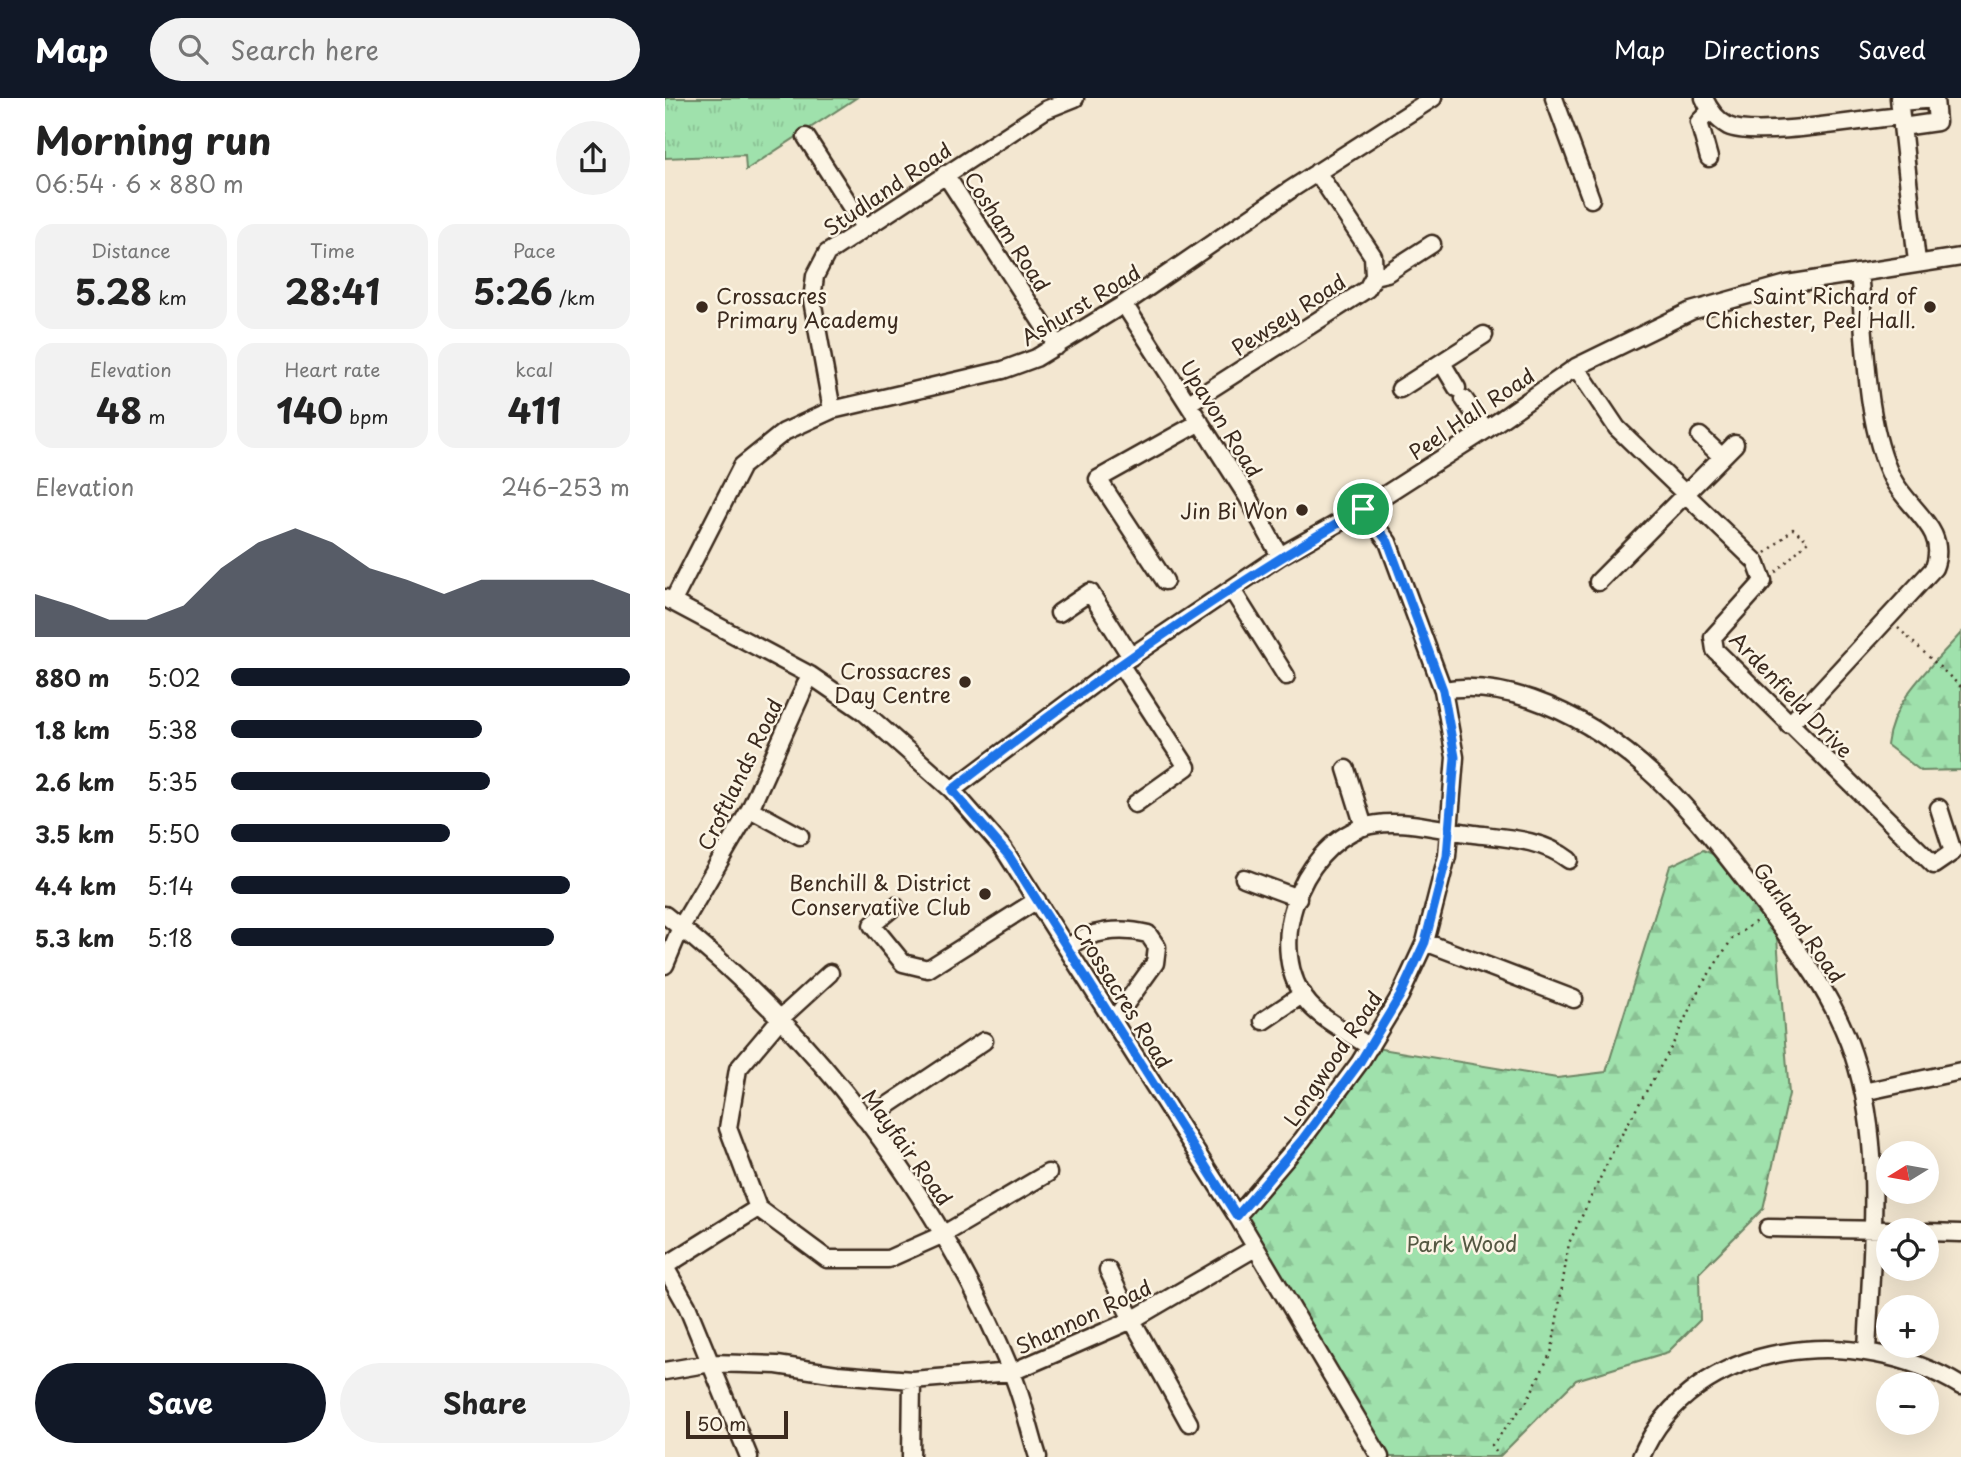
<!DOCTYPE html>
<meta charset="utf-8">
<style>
body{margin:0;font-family:"Playpen Sans",sans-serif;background:#f2f2f2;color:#222;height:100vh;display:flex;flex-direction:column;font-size:26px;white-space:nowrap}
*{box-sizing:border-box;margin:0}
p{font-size:23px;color:#767676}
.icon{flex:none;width:38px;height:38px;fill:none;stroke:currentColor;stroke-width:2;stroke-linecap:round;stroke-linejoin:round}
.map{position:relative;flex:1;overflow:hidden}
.panel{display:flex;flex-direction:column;background:#fff;width:665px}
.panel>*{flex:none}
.needle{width:46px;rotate:259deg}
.controls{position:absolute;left:1211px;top:1043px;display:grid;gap:14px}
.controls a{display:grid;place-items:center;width:63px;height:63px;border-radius:50%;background:#fff;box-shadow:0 7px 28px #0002;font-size:35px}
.scale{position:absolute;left:21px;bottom:18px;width:102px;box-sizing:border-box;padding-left:7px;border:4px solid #3b2a1e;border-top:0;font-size:19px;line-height:24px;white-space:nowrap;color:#3b2a1e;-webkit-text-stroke:5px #fcf5e5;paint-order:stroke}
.pin{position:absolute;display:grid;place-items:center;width:60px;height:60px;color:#fff;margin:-30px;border:4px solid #fff;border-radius:50%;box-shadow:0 2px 7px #0007}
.round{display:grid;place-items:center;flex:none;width:74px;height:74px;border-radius:37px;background:#f2f2f2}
.headline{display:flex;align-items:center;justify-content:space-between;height:119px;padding:0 35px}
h1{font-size:38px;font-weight:700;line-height:52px}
.metrics{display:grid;grid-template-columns:repeat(3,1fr);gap:10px;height:119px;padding:7px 35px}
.metrics div{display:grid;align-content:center;border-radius:18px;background:#f2f2f2;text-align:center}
.metrics b{font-size:35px;font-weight:700}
.metrics small{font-size:19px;font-weight:400}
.metrics p{font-size:19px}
.chart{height:196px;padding:14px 35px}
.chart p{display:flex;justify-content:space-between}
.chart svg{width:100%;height:126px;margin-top:7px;fill:#111827;opacity:.7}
.cta{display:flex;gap:14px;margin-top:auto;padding:14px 35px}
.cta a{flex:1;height:80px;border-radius:42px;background:#111827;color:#fff;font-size:28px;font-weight:700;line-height:80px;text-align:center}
.cta a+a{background:#f2f2f2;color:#222}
ul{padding:0 35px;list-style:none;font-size:23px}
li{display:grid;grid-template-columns:112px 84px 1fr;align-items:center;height:52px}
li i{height:18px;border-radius:9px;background:#111827}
header{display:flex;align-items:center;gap:42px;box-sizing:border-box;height:98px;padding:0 35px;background:#111827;color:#fff}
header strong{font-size:33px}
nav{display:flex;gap:38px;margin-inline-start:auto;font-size:24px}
.search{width:490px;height:63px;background:#f2f2f2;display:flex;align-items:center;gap:18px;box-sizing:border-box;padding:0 24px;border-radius:38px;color:#767676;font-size:26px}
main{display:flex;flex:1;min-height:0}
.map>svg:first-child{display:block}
.grass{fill:url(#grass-tufts);stroke:#6d8665;stroke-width:2}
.forest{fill:url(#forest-firs);stroke:#6d8665;stroke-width:2}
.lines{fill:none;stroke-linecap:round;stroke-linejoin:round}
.minor-casing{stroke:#3b2a1e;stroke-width:21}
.path{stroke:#3b2a1e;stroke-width:2.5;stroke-dasharray:2 5;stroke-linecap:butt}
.minor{stroke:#fcf5e5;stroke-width:16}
.route-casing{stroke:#fff;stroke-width:14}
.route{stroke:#1a73e8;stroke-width:9}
.poi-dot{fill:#3b2a1e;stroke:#fcf5e5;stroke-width:2.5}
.labels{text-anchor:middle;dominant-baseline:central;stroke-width:5;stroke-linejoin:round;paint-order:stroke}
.street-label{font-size:21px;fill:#3b2a1e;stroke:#fcf5e5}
.poi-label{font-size:21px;fill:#3b2a1e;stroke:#fcf5e5;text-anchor:end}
.park-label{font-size:21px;fill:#545842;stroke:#fcf5e5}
</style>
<header>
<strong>Map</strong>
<div class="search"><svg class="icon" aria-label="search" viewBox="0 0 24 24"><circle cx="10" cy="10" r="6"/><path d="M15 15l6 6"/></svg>Search here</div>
<nav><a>Map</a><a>Directions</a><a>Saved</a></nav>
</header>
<main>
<section class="panel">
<div class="headline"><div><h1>Morning run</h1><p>06:54 · 6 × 880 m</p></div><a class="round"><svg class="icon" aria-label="share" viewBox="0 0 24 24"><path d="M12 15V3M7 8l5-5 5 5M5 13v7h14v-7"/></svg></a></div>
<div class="metrics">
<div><p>Distance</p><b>5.28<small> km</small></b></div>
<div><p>Time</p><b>28:41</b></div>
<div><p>Pace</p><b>5:26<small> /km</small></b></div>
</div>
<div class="metrics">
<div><p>Elevation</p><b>48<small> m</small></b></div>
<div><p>Heart rate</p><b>140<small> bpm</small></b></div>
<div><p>kcal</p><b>411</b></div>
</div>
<div class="chart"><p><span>Elevation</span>246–253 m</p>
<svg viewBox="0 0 160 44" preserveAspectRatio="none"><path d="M0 44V29L10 33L20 38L30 38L40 33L50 20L60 11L70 6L80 11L90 20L100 24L110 29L120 24L130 24L140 24L150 24L160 29V44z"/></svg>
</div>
<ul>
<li><b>880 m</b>5:02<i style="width:100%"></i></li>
<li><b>1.8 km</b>5:38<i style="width:63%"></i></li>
<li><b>2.6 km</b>5:35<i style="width:65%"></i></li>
<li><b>3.5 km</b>5:50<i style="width:55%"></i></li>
<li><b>4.4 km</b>5:14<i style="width:85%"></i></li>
<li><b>5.3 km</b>5:18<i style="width:81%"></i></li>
</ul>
<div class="cta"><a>Save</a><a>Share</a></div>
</section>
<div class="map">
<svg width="1296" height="1359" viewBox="0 0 1296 1359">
<defs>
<pattern id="grass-tufts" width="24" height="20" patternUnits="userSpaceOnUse" patternTransform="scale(1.75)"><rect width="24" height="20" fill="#9fe1ac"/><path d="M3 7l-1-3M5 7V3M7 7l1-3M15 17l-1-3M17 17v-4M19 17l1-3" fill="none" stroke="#8ac194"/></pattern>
<pattern id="forest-firs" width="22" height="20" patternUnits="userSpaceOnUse" patternTransform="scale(1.75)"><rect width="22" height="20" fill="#9fe1ac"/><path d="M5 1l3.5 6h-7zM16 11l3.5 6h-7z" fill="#8ac194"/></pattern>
</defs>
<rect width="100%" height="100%" fill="#f3e7d1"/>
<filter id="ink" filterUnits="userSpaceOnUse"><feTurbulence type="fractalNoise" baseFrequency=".0143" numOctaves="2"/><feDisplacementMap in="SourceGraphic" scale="14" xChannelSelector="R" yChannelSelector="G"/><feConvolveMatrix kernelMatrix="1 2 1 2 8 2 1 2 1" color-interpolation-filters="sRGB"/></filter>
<g filter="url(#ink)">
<path class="grass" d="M0,0h191l-110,72 -1,-15 -80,3z"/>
<path class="forest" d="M1296,535v137l-40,1 -34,-26c5,-46 45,-79 74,-112z
M1038,752l17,7 56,68 13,169 -26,115 -64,64 1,47 -32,32 -92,28 -77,77h-114l-148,-241 133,-169 187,31 49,-6 64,-206z"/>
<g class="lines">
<g class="minor-casing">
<path id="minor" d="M889,0l37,101
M1039,0c5,11 13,22 24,28 27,13 138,-7 173,-10
M1234,0l18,164
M1235,4l35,-3 2,23 -35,5
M141,39l58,90
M1044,60l-10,-36 11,-11
M280,76l112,172
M709,178l13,-3 45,-29
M459,206l123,192 33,60
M777,265l15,25
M911,269l41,61 139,134 7,19 -4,5 -46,51 2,13 219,215 19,-13 -14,-44
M735,291l84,-54
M799,301l22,31
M524,305l178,-114 7,-13 -1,-20 -56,-84
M167,312l-20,-110 3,-24 12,-23 218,-143 30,-12
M1035,338l22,21
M500,483l-67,-102 102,-57
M933,484l137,-138
M567,492l54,86
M0,500l145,77 54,37 88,78 51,58 234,368 143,241
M8,503l69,-135 42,-34 48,-22 171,-40 33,-12 88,-54 166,-114 143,-92
M394,515l31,-21 41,65
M455,566l67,103 -52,37
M778,592c29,-6 60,0 88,9 101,35 164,115 227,198 37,49 75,97 95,157 32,95 18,200 14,298
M1124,627l145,-157c15,-39 -25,-57 -42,-90 -28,-57 -26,-142 -33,-205
M681,671l18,58
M287,692l168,-126 160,-108 83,-47 123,-79 90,-63 115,-56 96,-27 174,-27
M85,711l50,27
M579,780l54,20
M230,808l-23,19 31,38 25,6 109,-69
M0,817c150,116 273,280 346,456 12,27 18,58 27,86
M760,844l149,57
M404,849c20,-17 53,-20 79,-13l9,13 -2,16 -41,57
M0,867l16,-38 69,-118 60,-134
M165,875l-49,45 -43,51 -10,59 30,80 69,51h61l56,-25 104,-61
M598,923l40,-27
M705,949c-19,-13 -46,-26 -61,-43 -46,-54 -10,-155 54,-177 33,-11 77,3 111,7 32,4 68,5 95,26
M1198,994l98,-21
M201,1022l118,-79
M572,1118l65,-76 58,-78 40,-66 25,-54 22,-86 8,-99 -12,-67 -55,-148 -25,-33
M1103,1130l120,2
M1262,1134l34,1
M0,1168l93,-58
M0,1169l22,39 62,151
M443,1172l24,50 57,103
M0,1273l46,-8 66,2 60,9 75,6 100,-8 120,-52 123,-72
M246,1359l1,-77
M976,1359c51,-120 218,-134 320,-71"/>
</g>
<path class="path" d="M1101,455l27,-24 15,12 -33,32
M1233,530l63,59
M831,1354l-4,-7 35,-44 25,-51 17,-107 48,-100 55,-97 27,-57 33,-50 27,-20"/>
<use href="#minor" class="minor"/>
</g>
</g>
<g class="lines" filter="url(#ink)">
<g class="route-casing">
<path id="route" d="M698,411l25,33 55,148 12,67 -8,99 -22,86 -25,54 -40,66 -58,78 -65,76 -228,-360 -57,-66c131,-102 267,-199 411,-281z"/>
</g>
<use href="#route" class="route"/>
</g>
<g class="poi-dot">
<circle cx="37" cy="209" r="7"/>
<circle cx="1265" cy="209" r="7"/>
<circle cx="637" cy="412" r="7"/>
<circle cx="300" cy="584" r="7"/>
<circle cx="320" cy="796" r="7"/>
</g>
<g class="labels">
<g class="street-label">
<text transform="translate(222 90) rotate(-34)">Studland Road</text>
<text transform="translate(343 133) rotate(57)">Cosham Road</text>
<text transform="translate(415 206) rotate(-31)">Ashurst Road</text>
<text transform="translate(623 216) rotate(-33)">Pewsey Road</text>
<text transform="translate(806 315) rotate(-34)">Peel Hall Road</text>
<text transform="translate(557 320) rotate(58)">Upavon Road</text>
<text transform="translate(1127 596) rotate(46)">Ardenfield Drive</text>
<text transform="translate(74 676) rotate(-64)">Croftlands Road</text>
<text transform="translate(1135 824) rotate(55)">Garland Road</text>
<text transform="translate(458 897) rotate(58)">Crossacres Road</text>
<text transform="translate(667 960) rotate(-56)">Longwood Road</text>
<text transform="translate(243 1049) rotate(54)">Mayfair Road</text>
<text transform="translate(418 1218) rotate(-25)">Shannon Road</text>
</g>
<g class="poi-label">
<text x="51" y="197" text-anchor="start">Crossacres<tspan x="51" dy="24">Primary Academy</tspan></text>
<text x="1251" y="197">Saint Richard of<tspan x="1251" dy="24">Chichester, Peel Hall.</tspan></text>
<text x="623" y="412">Jin Bi Won</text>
<text x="286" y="572">Crossacres<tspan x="286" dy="24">Day Centre</tspan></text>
<text x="306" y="784">Benchill &amp; District<tspan x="306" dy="24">Conservative Club</tspan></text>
</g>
<g class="park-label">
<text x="797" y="1145">Park Wood</text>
</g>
</g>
</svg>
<div class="controls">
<a><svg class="needle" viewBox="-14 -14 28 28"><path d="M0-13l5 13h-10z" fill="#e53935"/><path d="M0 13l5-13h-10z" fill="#767676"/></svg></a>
<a><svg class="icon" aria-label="locate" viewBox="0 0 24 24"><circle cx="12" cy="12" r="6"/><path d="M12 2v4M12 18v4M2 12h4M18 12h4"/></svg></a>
<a>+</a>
<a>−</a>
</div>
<div class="scale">50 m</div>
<div class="pin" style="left:698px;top:411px;background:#1e9e55"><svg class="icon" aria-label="arrive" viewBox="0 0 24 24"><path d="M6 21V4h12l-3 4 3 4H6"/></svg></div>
</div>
</main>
